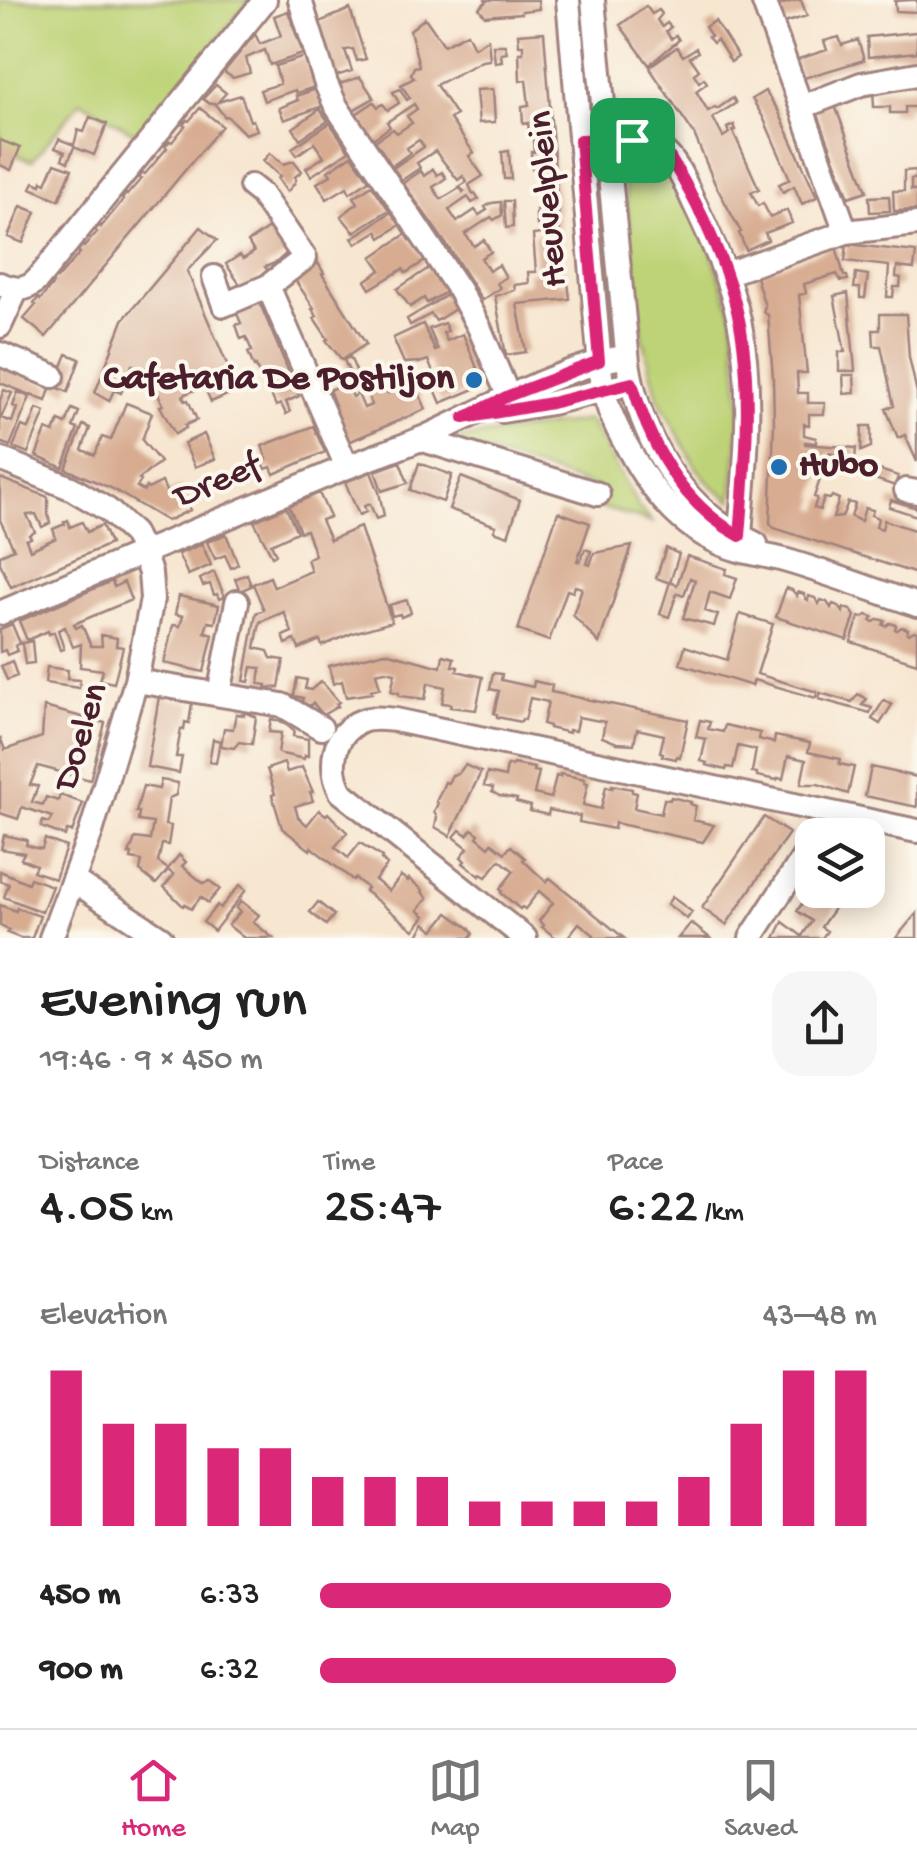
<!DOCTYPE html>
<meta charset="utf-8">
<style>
body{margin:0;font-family:"Gochi Hand",sans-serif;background:#f6f6f6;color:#222;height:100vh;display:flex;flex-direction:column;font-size:38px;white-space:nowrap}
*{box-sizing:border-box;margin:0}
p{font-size:32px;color:#767676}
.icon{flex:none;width:55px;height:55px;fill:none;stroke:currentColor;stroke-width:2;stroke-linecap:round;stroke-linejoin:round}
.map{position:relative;height:938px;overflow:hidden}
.sheet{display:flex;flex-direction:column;background:#fff;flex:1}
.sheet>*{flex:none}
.buttons{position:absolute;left:795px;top:818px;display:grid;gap:20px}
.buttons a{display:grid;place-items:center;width:90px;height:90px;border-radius:20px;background:#fff;box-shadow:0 5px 25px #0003;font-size:50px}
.pin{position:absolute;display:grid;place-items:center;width:85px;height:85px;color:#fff;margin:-42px;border-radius:20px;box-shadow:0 5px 15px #0006}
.round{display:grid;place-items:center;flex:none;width:105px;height:105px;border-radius:30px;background:#f6f6f6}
.summary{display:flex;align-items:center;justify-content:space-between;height:170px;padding:0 40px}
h1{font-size:55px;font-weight:600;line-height:75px}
.figures{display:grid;grid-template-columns:repeat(3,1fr);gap:15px;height:170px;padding:10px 40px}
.figures div{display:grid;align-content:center}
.figures b{font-size:50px;font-weight:600}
.figures small{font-size:28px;font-weight:400}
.figures p{font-size:28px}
.chart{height:280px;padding:20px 40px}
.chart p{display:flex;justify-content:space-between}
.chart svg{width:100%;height:180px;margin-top:10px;stroke:#db2777;stroke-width:6}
ul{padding:0 40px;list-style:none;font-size:32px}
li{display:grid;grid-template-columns:160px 120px 1fr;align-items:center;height:75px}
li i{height:25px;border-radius:12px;background:#db2777}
.tab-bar{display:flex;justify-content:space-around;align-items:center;height:140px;border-top:2px solid #e0e0e0;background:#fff;font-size:28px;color:#767676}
.tab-bar a{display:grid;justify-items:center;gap:5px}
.tab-bar .on{color:#db2777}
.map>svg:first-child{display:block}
.green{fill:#bed377;stroke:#847951;stroke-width:2.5}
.building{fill:#d7ac91}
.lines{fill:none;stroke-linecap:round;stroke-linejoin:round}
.minor-casing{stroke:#a0827e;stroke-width:28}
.minor{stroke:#fff;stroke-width:22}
.route-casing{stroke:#fff;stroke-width:20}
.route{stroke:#db2777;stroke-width:12}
.poi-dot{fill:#1f6fb2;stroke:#fbf7ec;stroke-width:4}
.labels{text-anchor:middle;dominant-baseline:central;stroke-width:8;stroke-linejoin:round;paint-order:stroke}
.street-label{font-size:38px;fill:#4a1f2b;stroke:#fbf7ec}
.poi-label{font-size:38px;font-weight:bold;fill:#4a1f2b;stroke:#fbf7ec;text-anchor:end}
</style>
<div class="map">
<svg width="917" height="938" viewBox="0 0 917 938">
<rect width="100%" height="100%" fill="#fbf7ec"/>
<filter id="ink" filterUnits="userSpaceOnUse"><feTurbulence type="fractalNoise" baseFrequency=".01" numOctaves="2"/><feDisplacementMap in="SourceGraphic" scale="20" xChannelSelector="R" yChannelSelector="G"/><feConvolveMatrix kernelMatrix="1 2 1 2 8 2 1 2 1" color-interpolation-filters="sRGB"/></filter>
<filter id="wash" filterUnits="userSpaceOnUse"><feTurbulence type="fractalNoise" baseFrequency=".0048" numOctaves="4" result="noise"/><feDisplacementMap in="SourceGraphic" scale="40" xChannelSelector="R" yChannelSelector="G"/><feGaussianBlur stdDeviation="2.25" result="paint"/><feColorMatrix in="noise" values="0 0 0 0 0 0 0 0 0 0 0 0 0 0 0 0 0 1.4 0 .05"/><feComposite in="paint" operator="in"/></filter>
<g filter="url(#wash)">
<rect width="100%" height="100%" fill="#f7e6d0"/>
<path class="green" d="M0,0h250l-111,136 -58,-35 -49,60 -32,-12z
M620,145l39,9 50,90 24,72 8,94 -9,91 -22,-17 -14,-17 -38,-69 -16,-64z
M593,163l7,1 17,161 -15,5z
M589,420l50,87 13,15 -60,-17 6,-17 -150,-48z"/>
<g id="blocks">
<path class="building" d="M486,0h52l1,9 -17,2v2l-37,3 -6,-8 8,-7z
M797,0h4l6,16 -23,7 -5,-18z
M911,0h6v12l-21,-1 -1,-10z
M646,6l6,8 7,-4 3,4 -5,6 5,7 5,-4 4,4 -5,4 5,8 5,-4 3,5 -30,25 -29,-40z
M350,9l16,50 -9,2 -4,-12 -8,1 7,21 -19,6 -18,-53z
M288,11l15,43 -33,11 -5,-15 -19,8 4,15 -17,5 -9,-6 31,-38 5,10 21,-8 -7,-20z
M425,18l19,27 23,-12 7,14 14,-8 2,21 -8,1 -46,24 20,30 -6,4 24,34 -5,3 14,20 -14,9 4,9 2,-1 4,6 -7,4 -4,-6 -19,13 8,12 18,-12 4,5 8,-5 -2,-3 7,-4 9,-1 1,13 -8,5 -3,-3 -26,17 9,12 10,-6 7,12 -10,6 8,13 10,-6 7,12 -9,6 3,5 -18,12 -31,-49 -48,-68 18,-12 3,5 9,-7 4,6 5,-3 4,6 -13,9 8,12 19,-11 3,4 1,-1 -5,-4 8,-5 -4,-6 -5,4 -23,-29 -18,12 3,5 -18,12 -9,-12 31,-21 -5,-7 -12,8 3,5 -18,13 -17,-25 18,-12 4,4 15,-10 -5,-7 10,-7 -3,-5 -27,18 3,5 -17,12 -17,-25 18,-12 4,5 5,-3 5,6 11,-7 -6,-11 7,-3 7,11 3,-2 -9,-13 13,-7 -3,-4 3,-7 5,-1 -9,-36z
M715,21l23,36 -7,5 -14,-22 -4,3 -5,-6 3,-1 -6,-9z
M544,32l19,239h-6l1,12 10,-1 2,17 -53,5 9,48 -20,3 -11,-59 20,-6 -1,-5 15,-2 -1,-11h8l-3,-37 8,-1 -1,-10 -3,1 -1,-6v-9h3l-4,-43 -3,1 -1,-16h3l-2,-22 -3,1 -1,-8 -5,1 -1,-18 7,-1 -3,-25 -6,1 -1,-28h4v-8h-4l-1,-11z
M917,32v20l-49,5 -1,-20z
M839,37l3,8 16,-5 6,20 -63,19 -6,-19 32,-10 -3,-9z
M493,45h12l2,8 -6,1 1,8 -7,1z
M677,47l6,9 13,-8 2,4 -8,5 9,13 -5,4 5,8 5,-4 3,5 -11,8 12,20 7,-4 2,2 16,-11 3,5 -23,15 10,19 6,-4 -2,-5 7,-3 2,5 -3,1 26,58 -8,3 7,14 5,-3 7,14 17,-7 5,13 -27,10 3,7 -22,10 -7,-17 2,-1 -26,-48 -21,-50 -43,-64 -1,-4z
M305,57l10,30 -19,6 -1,-3 -31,11 -4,-11 20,-6 -5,-18z
M360,77l14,21 -21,12 -16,-25z
M216,85l10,8 -8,9 23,-7 9,26 3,-1 4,10 -12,4 -18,-18 -2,1 -11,-14 -4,1 -7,-5z
M917,88v19h-12v6h-15v-6h-16l-1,-18z
M316,89l7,17 -39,14 -5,-12 19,-8 -2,-4z
M493,89l2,33 -16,1 -3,-33z
M765,91l13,19 39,87 -15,7 -8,-18 -11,6 -4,-8 11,-5 -27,-62 -11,-18z
M833,100l34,91 -18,6 -34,-90z
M200,108l22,18 -176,211 -22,-18 12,-14 -2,-1 4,-6 2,2 13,-16 -2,-1 5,-5 1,1 23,-26 -2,-2 4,-5 2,1 13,-15 -2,-2 5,-5 1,2 22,-27 -1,-1 4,-5 1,1 14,-16 -2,-1 4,-5 2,1 22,-26 -2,-2 5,-5 2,1 13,-16 -2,-1 4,-5 2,1z
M320,109l8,12 -28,18 -7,-11z
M90,117l17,7 -13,31 -20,-8 -6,15 -6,-3 3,-7 -10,-4 4,-9 15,6 4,-15 6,2z
M330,123l19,28 -38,25 -5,-8 18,-11 -10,-14 -17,12 -5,-7z
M0,140l20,8 -9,22 -11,-5z
M509,151l2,28h-7l-2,-27z
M270,153l13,11 11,-3 8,10 -7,6 1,3 -2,4 -7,8 -9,-13 2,-3 -17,-15z
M352,155l17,25 -19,13 -3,-6 -20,12 -10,-16 14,-8 -3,-4z
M55,163l17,6 -13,31 -28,-12 3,-6 7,3 1,-4 4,2z
M916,170v9h-5v11h6v20l-23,1 -1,-20h11v-20z
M372,185l17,25 -35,22 -13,-16 17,-13 -4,-6z
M889,196l1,15 -20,1 -1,-15z
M504,201h8l1,26 -7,1z
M21,206l15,6 -13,31 -15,-6z
M391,212l9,13 -19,13 -4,-7 -21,13 -4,-6z
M273,225l17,25 -13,12 -12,5 4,5 -26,17 -17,-25 14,-9 3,4 11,-7 -6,-10z
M201,227l16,13 -30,31 51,119 -27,12 -7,-16 -19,8 -2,2 2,5 3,-1 9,20 -12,5 1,3 -11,6 -15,-28 3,-1 -15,-36 -16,-4 -11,28 -7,-3 -5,11 -14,-8 28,-73z
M406,234l19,27 -19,12 -3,-4 -33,20 -5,-8 16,-11 -9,-13z
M847,244l69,8 -2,17 -17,-2 -1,10 5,1 -1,9h-6l-1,10h-6l2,-31 -44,-5z
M836,246l8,30h3l1,4 -7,1 -4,-7 -33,10 2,9 -7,2 8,78h-10l1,20h10v10h17l-1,11h-15v11l-5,-1v11l12,3v5l-11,-1v2l51,4 -1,12 -26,-7 -15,44 3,1 -3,10 6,2 4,-12 6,1 2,-3 7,3 -6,19 9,-1 6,-15 7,2 -4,13 10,4 4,-13 8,2 -2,5 7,3 -2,9 6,2 2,-9 33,11v43l-143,-46 -4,-5 4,-99 -1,-46 -5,-63 -5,-3 2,-6 -9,-29 2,-3z
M315,258l9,15 -2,1 44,70 -24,16 -16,-20 2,-1 -14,-21 3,-2 -5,-7 2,-1 -23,-34z
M429,268l17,24 -19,11 -3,-5 -14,9 -13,-18z
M856,273l12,2 -3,23h-5v-10h-6z
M848,293l7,78h-16v-19h6l-11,-56z
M447,295l8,14 -19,12 -5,-7 -21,11 -3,-6z
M258,299l41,97 -13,6 4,10 -4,2 -5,-10 -5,2 -12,-27 -3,1 -5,-14 -2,1 -6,-15 4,-1 -6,-14 -5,2 -5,-14 5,-2 -6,-14z
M880,314h26l3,43 8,36v69l-12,-27 -7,3 -12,-29 8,-3 -13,-60h-7l-1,-16h7z
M444,323l4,8 -5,2 4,8 16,-7 21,51 -43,18 -9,-21 4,-2 -8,-20 -9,3v-1l-15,1 -11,-25 30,-14 12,27 3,-1 -9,-21z
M67,354l13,5 -12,33 -14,-6z
M350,357l14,32 -6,3 -14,-32z
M0,365l51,21 -5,15 -46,-18z
M843,375h11l1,18 -11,1z
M383,381l5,12 13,-6 2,4 13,-5 10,23 -80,34 -16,-36 5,-2 -6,-15 18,-7 6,14 5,-3 6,14 7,-3 -5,-17z
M4,390l8,3 -11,25 11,4 5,-14 -4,-2 5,-14 12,5 -20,49 -10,-4v-42z
M126,403l26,10 -10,27 18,22 -21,17 2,2 -4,6 7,4 2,-4 2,2 14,-7 5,11 14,-6 9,23 -23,11 -56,-33 -45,-19 17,-44 7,3 -8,22 13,5 7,-18 9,3z
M37,409l8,3 -17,41 -15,-6 9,-21 7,3z
M72,409l7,3 -6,15 5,2 -15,39 -27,-12 10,-26 8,3 5,-12 7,3z
M313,426l12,26 -51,22 -3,-7 -5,2 -4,-8 5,-2 -5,-13z
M862,426h9v21l-10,4z
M204,434l11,25 -20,8 -11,-24z
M843,458l55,18 -3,10 -55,-19z
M400,462l8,21 -26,8 -7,-20z
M419,463l33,12 -9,27 -33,-12z
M371,472l8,20 5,24 -8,3 -6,-15 -6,2 2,6 -7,3 -14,-33z
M461,477l59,23 -12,36 -14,-5 2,-5 -47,-17z
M0,478l48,19v17l2,9 -8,4 -6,-13 -9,1 8,17 -6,3 2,3 -5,2 4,10 26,-12 -3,-9 12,-5 -1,-2 4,-2 2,7 12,-5 5,10 15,-7 8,19 -99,43 -11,-24v-8l14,-6 -14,-29z
M319,493l11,24 -9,3 9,20 30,-13 32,95 -39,11 -31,13 -2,-6 -21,9 -4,-9 -9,4 -3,-8 9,-4 -8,-20 -24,10 -5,26 13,3 3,7 13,2 -5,27 -13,1 1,-3 -8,-1 2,-16 -9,-1 -3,15 -5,-1 12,-68 8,-3 -11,-26 17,-7 4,10 37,-16 -4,-12 8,-4 -9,-25 -6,2 -11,-26z
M891,500l26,8v8l-28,-9z
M286,507l11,25 -26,12 5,10 -4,2 -18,-35z
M558,512l32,11 -13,38 3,1 5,-13 6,2 -4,13 3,1 4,-12 38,-7 -33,97 -26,-28 9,-27 -7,-2 -2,6 -6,-2 -18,51 -31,-11z
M226,534l12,30 -7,4 -6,-13 -10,4 -8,-17z
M202,544l9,21 -23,10 -10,-21z
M666,548l13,6 -9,29 -14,-5z
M687,556l40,13 -2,5 12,4 -7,21 -20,-7 -5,19 13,4 -4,11 -31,-8 12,-38 -5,-2 -6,17 -7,-2 -8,24 -9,-3 10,-32 7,3z
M214,572l11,25 -6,2 -2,-5 -3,1 -4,-11 -7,2 -3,-7z
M247,574l4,12 -11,5 -5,-12z
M112,581l2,6 10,-5 7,18 -57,24 2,4 6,-3 9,21h11l-1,-11 16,3 -1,8 7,1 -9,36 -14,-3 3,-10 -23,-3 1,-23 -8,3 -8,-20 -7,3 6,19 -4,1 -6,-18 -5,2 -1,-3 -21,9 -8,-19z
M786,588l6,2 5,6 1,-4 6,2 2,5 2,1 1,-4 6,2 4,6 2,-4 6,2 4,6 2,-4 6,2 4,6 1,-4 7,2 4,6 -8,24 -71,-23z
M179,596l40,9 -4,18 -7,-1 -3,10 8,2 -9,38 -40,-9 9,-38 7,1 3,-10 -8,-2z
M407,600l4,13 -10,4 -1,-3 -8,2 -3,-11z
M740,614l33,10 -16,50 60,18 -1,6 -62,-18 -2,6 -72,-22 5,-18 42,14z
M867,615l6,2 -2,4 3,1 5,-3 6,2 -2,4 3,1 4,-3 6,2 -1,4 2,1 5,-3 6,2 -1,4 2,1 5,-3 3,1v31l-66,-21 8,-25 3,1z
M12,624l8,19 -5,3 2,5 -10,4 -2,-5 -5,2v-23z
M32,641l2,22 -9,1 -3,-21z
M385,652l56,15 2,-12 11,3 -2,8 6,1 -1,4 26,6 -7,33 -26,-3 1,-3 -9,-1 3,-16 -17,-4 -3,16 -26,-3v-3l-8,-2 4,-18 -10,-2 -9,2 4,15 -9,2 1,3 -26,4 -4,-16 -9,3 -4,-18z
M12,661l5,15 -10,4 -6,-14z
M47,667l21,3 -1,9 13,1 -1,8 -34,-5z
M493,673l9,1 -1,6 32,7 1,-6 8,2 10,2 -1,7 137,28 -8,37 -3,-1 -1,3 -14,-3 1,-3 -3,-1 4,-17 -27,-6 -3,15 -17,-1 -15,-6 3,-15 -27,-5 -3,14 -6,-1v3l-20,-5v-2l-6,-2 5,-22 -18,-4 -5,22 -3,-1 -1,3 -24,-5v-3l-3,-1 5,-22 -9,-2z
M297,678l10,2 -2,9 6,1 10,-9 18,21 -3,2 2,2 -15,9 -10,-12 -4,3 -7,-4 1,-4 -9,-2z
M820,693l32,9 6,-8 9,5 -5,6 10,3 -2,5 -51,-14z
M159,697l33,6 -3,20 -4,-1 -1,8 -3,-1 -5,28h6l-3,16 -32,-6z
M884,700l8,5 -12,19 -8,-5z
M44,707l61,16 -15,57 -52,-14 -8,19 8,1 -6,16 11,3 3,-8 12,4 2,-6 23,8 -11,29 -5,-1 -2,5 -24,-9 2,-6 6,2 3,-6 -30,-10 -4,12 -18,-6v-76l5,13 37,-13z
M244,712l12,5 -4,27 -13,-2 -5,6 -13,-2 3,-18 9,1 3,-15 8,1z
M271,719l9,2 14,9 -1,6 15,3v17l-3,-1 -1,4 -26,-6 3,-20 -12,-1z
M700,720l10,2 -2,7 15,3 2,-7 35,8 -1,6 15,4 1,-7 35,7 -2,9 32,7 -1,5 15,3 -6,27 -30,-10h-17l5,-24 -18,-4 -5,23 -5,-1 -1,2 -20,-4v-3l-5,-1 4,-22 -18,-4 -5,22 -6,-1 -1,3 -20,-5 1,-2 -6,-2 5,-22 -10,-2z
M213,739l7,2 -4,22 -7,-1z
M284,763l3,9 15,-5 11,25h-3l3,9 -18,5 3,11 9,8 12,-15 7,5 2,-2 19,19 -12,15 6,5 7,6 12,-15 22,14 -1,2 6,6 -12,15 14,11 12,-15 7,5 1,-2 14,11 -1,2 6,6 -10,12 7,6 -11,14 -49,-39 2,-3 -12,-10 -2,2 -42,-33 -1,3 -28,-22 -10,-33 3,-1 -8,-25z
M513,764l21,4 -1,3 6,1 -5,22 17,4 5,-22 4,1v-3l25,5 -1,3 4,1 -5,22 18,4 5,-23 6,2v-3l20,4v3l5,1 -3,15 27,6 3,-15 6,1 1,-3 20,5 -1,2 6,2 -3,14 21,5 -11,17 -88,-19 -1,6 -35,-7 1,-6 -31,-6 -1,5 -18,-4 1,-5 -15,-4 1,-3 -17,-3 -8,-4 1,-4 -9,-2 3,-13 18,4 2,-12 5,1z
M465,765l16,7 -31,64 -15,-9 2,-10 -3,-5 4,-9 -2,-1 9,-20 3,1 4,-8 6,-1z
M871,767l46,10v30l-52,-11z
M161,780l17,3 -2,12 -7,3 -4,27 6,1 -3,19 -6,-1 -4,18 10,7 11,-14 7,7 -4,4 21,17 7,-2 10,8 -12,14 -7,-6 -10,12 -6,-5 -2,2 -19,-19 10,-12 -6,-5 -12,14 -16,-13 2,-10 -11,-2 1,-5h-3l6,-16 15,2 3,-17 -15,-2 1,-9h-3l7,-26 16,3z
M764,817l25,16 -63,92 -24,-17z
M472,829l7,5 -2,3 12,10 3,-4 13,10 6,-7 14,12 -2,2 23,22 4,-4 74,60h-32l2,-3 -15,-12 -12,15h-11l-14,-11 2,-2 -5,-4 14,-18 -14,-12 -14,18 -3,-2 -2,2 -19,-16 1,-2 -2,-2 14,-18 -14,-11 -14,17 -5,-3 -1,2 -17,-13 2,-2 -4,-4 7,-9 -14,-11 6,-7 7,5z
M868,834l15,3 -15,23z
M4,835l23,5 -1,5 10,3 6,1 3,-10 21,8 -11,32 -22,-8 3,-6 -15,-6 3,-6 -23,-4z
M0,871l28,12 2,-5 22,8 -10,26 -38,-15 5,-13 -9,-3z
M240,885l6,5 -32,41 -11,-9 14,-17 3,3z
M811,890h36l-26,37 6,4 -5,7h-47l8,-16 19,14 10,-15 -15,-10z
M672,897l20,15 -5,7 -20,-15z
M241,901l18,14 -6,7 20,16h-29l-16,-13 12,-13 -4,-4z
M318,902l16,13 -8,10 -16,-13z
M0,905l16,6 1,-3 23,8 -8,22h-12l-13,-5 2,-3 -9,-4z
M448,913l21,15 4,6 -3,4h-53l8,-15 9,7z
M917,913v25h-21l15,-18z
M691,923l19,15h-32z"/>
</g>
</g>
<g filter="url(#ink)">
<use href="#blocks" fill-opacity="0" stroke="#a0827e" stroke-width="2.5"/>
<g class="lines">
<g class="minor-casing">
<path id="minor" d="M300,0l26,84 10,22 123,184 20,37 35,82
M568,0l33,376c3,26 14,50 27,72 25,46 58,87 111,102 15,4 30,6 45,10 45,13 89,30 133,45
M593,0l35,362c9,60 38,120 87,158 12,10 27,17 41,24
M763,0l83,232
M802,107l59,-23 56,-10
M593,140c23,-1 45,-3 67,9 18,11 27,40 36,58 17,36 34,73 43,113 16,75 5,154 0,228
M726,274l120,-42 71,-8
M214,277l10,28 44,-19 37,-28 -44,-64 -10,-8
M0,284c16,6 26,8 38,-5l227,-279
M268,286l79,181
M0,326l17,-37
M0,354l53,22
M502,411l49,-8 66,-16
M420,439l178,55
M0,459l71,29 37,22 25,23 10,19 7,21 2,26 -16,82 -45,151 -40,106
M906,490l11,2
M0,613c110,-47 220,-93 330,-139 31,-13 62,-23 93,-36 67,-30 131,-69 204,-82
M136,681l146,24 39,23
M219,694l18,-92
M73,880l88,58
M525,938l-184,-146c-13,-24 -9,-60 21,-71 11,-4 22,-2 33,-1l522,111
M751,938l61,-94"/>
</g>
<use href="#minor" class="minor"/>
</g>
</g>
<g class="lines" filter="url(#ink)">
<g class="route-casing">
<path id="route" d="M613,139c20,0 42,4 57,19 33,53 65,122 73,185 8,63 2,129 -3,193 -59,-32 -90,-91 -108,-153l-81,20 -87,15 44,-22 91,-35 -19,-221z"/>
</g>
<use href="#route" class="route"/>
</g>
<g class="poi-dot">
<circle cx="474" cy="380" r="10"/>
<circle cx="779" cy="467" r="10"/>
</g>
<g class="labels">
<g class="street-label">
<text transform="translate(550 199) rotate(-95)">Heuvelplein</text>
<text transform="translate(218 483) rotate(-23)">Dreef</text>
<text transform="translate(83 737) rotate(-73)">Doelen</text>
</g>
<g class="poi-label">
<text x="454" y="380">Cafetaria De Postiljon</text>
<text x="799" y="467" text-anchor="start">Hubo</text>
</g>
</g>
</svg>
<div class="buttons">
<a><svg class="icon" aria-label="layers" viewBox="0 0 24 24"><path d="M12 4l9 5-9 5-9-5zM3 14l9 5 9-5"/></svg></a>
</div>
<div class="pin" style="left:632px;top:140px;background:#1e9e55"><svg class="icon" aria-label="arrive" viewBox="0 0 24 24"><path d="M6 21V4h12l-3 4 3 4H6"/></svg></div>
</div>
<section class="sheet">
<div class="summary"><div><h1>Evening run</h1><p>19:46 · 9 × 450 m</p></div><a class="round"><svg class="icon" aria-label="share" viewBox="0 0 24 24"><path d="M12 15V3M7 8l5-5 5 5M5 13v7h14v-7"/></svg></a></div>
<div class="figures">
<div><p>Distance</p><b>4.05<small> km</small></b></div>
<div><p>Time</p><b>25:47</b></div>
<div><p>Pace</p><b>6:22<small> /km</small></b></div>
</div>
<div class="chart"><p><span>Elevation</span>43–48 m</p>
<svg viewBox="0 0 160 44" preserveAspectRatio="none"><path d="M5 44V6M15 44V19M25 44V19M35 44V25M45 44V25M55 44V32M65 44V32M75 44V32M85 44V38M95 44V38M105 44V38M115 44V38M125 44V32M135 44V19M145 44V6M155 44V6"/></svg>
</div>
<ul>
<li><b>450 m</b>6:33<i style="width:63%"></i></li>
<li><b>900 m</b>6:32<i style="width:64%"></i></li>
</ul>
</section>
<nav class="tab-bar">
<a class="on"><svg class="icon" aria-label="home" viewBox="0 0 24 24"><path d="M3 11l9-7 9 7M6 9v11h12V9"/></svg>Home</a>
<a><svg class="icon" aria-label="map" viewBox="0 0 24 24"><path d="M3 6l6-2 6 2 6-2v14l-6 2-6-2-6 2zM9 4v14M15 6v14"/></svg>Map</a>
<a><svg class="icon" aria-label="saved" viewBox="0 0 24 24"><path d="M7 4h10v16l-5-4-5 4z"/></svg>Saved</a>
</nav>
